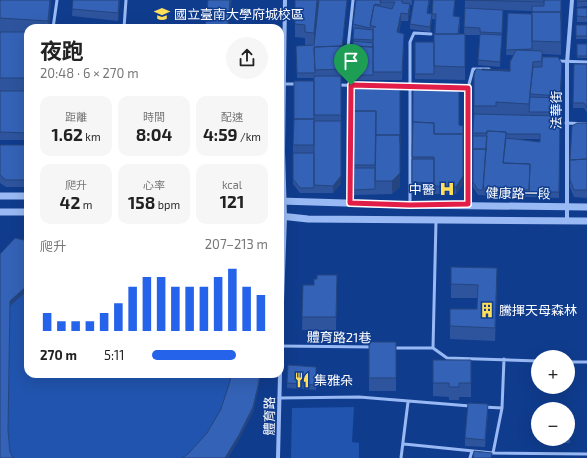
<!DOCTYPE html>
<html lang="zh-TW">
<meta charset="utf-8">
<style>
body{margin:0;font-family:"Exo 2","Noto Sans TC",sans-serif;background:#f6f6f6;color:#222;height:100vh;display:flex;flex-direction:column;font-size:15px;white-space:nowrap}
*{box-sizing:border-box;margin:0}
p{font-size:13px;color:#767676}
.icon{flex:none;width:22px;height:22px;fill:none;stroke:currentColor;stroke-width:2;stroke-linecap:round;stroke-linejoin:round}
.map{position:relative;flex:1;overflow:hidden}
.drawer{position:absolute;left:24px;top:24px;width:260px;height:354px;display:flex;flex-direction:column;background:#fff;border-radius:12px;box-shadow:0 4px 16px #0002}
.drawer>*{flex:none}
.fabs{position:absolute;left:531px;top:350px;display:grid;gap:8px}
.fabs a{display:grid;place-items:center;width:44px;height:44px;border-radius:50%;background:#fff;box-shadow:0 4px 16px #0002;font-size:20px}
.pin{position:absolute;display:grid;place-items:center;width:34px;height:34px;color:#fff;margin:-41px -17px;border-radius:50% 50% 50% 0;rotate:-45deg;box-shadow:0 0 4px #0007}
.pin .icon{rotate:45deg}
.round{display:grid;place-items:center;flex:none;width:42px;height:42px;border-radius:21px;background:#f6f6f6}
.headline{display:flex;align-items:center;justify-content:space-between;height:68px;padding:0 16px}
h1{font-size:22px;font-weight:700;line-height:30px}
.stats{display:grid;grid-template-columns:repeat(3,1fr);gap:6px;height:68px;padding:4px 16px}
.stats div{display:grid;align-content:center;border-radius:10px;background:#f6f6f6;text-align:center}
.stats b{font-size:17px;font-weight:700}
.stats small{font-size:11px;font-weight:400}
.stats p{font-size:11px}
.chart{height:112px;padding:8px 16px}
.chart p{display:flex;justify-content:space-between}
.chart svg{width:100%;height:72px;margin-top:4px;stroke:#2563eb;stroke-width:6}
ul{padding:0 16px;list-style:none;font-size:13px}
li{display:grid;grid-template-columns:64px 48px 1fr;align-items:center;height:30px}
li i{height:10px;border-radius:5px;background:#2563eb}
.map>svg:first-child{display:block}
.green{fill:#2154ae}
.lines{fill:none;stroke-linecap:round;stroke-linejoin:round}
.service{stroke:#98b9f3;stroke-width:3}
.minor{stroke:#98b9f3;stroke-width:4}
.tertiary{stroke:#98b9f3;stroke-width:7}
.wall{fill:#2d549d;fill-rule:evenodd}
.shaded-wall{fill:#24457f}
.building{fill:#3462b6;stroke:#24457f}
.route-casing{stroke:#fff;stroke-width:8}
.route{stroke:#e11d48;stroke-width:5}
.labels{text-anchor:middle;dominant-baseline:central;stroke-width:3;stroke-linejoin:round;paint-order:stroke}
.poi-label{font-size:13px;fill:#fff;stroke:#103c8e;text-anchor:start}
.street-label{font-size:13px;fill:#fff;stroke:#103c8e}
</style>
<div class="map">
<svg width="587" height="458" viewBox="0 0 587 458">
<rect width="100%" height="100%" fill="#103c8e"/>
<path class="green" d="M28,246v128h233l-8,38 -25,46h-228v-199z
M354,407l-2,35 7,1v15h-68l1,-50z"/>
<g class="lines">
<path class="service" d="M53,28l4,-28
M124,28l2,-28
M557,61l30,1
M284,84h12
M338,85l130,3
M566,123l21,1
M350,203l1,-118 -4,-28 6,-57
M468,204v-116l5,-19h16
M410,205v-163l4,-9 17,1
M280,346l92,1
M392,348h41l14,10 91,3
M433,348l3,-127
M568,362h19
M279,398l80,-1 111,9
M483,407l19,1
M404,444l89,9 94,1
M493,453l9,-45 2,-49
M401,458l7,-56
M470,458l2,-7"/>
<path class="minor" d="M567,221v-158l5,-63
M280,358l5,-141 -2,-66 2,-151
M278,458l2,-84"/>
<path class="tertiary" d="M0,196h28
M280,201l130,4 177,2
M0,212h28
M280,216l28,3 279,2"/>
</g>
<path class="wall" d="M0,0h51l-2,28h-21v112h-28v-108h11h-11z
M73,0h47l-2,21 -46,-5z
M295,0h24l-5,45 28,8 -1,24v107l-8,9h-33l-7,-9v-39l21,-64v-3h-17l-1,-32h13l-4,-1v-7l-10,-1z
M356,0h56v5h-2v7l-2,9h-7l-2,12 5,8 -2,39h-49v-34l1,-17h-1v-5z
M430,0l-2,13 4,1 23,-14 -1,17 6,5 -1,12h5l1,-34h96v55l-19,-1v3l20,14 -2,32 -1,95 -30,-1 -51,-2 -5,-8v-54l1,-19v-39l36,-5 3,-15h-7l2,-42 24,1v-3l-29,-1 -3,57 -22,-2 2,-30h-15v45l-50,-1v-37h19l1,-23h-3l-2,13 -20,-3v-5zM516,139h24v3z
M577,0h10v6l-10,1z
M577,8h10v14h-10z
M587,23v19v-3h-11v-14h11z
M577,44h10v14h-10z
M574,64h13v49l-3,-5h-11z
M354,85l46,5v97l-8,7 -38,1z
M413,88l46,37 4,59 -7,10h-22v-6h-22z
M587,123v75l-13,-1 -4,-10v-27z
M0,145h28v42h-22l-6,-4z
M451,267l46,14 -2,60 -45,-2v-13l27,-17 1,-11h-27z
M337,275l-1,55h-34l1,-45h11l3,-6z
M369,342h27v49h-27z
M433,360h38v37h-12v3h-10v-3l-16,-1z
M288,365l28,2v23l-29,-2z
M488,412l-3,35 -20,-1v-8z
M568,415h2v28h-23v-4h21z"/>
<path class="shaded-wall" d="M50,0h1l-3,28v-7z
M119,0h1l-2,21v-8z
M230,0h2l-3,28h-1z
M317,0h2l-5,46v-13z
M347,0l-5,53 -1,24 1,-31z
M429,0h1l-3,18v-5z
M410,4v8l-2,9v-7z
M401,13v8l-4,19v-8z
M432,14v5l-2,13v-5z
M341,121v63l-8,9v-7z
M400,173v14l-8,7v-13z
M463,176v8l-7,10v-7z
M28,285v5l-18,16v-5z
M260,374h1l-3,17 -5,21 -14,28 -11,18h-3z
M488,404v8l-3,35v-7z"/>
<path class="building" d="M0,0h50l-2,21 -48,-3z
M73,0h46l-1,13 -46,-4z
M208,0h22l-2,28h-23z
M295,0h22l-3,33 -9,-1v-7l-10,-1z
M319,0h28l-5,48v-2l-28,1 1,26h-18l-1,-27 18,-1z
M356,0h25l-1,5 -5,-1 -1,1 -4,23 -17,-4z
M381,0h21v3l8,1 -2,10 -7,-1 -4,19 7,2 -2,38h-29v-45h3l-6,-2 4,-20 18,4 3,-7h-15z
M414,0h15l-2,13 5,1 -2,13 -20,-3z
M433,0h22l-2,16 7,1 -2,17h-23l1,-20h-4z
M465,0h79v2z
M544,0h17v20v-8h-29v-6h12z
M577,0h10v1l-10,1z
M465,8l38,2 -1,23 -22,-1v-4l-16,-1z
M577,8h10v9l-10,-1z
M532,12h29v30l-29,-1z
M508,13l24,1v35l-26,1z
M576,25h11v11h-11z
M354,28l19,2v10l-20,-1z
M0,32h28v46h-28z
M434,34h31v33l-31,-1z
M480,34l22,1 -2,27 -22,-2z
M353,41l20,2v4l-20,-1z
M415,42h19v32h-19z
M577,44h10v12h-10z
M342,46l-1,23 -26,1 -1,-23z
M353,46l20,1v28h-20z
M516,50l26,1v10l-9,1 -4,42 -33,-2v4h-22v-31l2,-6 34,2v-9z
M542,57h16l4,7 -2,32 -30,-2 3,-27h9z
M574,64h13v44l-3,-5h-11z
M482,69l28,1v1l-28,-1z
M314,76h27v39h-27z
M294,81h20v38h-20z
M354,85l41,1 5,4v53v-8h-24v-24h-23z
M413,88h39l7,4v33l4,1v8h-29v-11l-21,-1z
M0,91h28v42l-28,-1z
M530,97l30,1v14h-31z
M353,111h23l-1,54h-21z
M474,114l86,2 -1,76h-30l1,-28 -27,-1 3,-25 34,4v-8h-34v-2l-19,-1v2h-14z
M294,119h20v26h-21z
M314,121h27v55l-8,10 -19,-1z
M413,122l21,1v11h29v42l-7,11 -22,-1v-29h-22z
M577,123h10v36l-17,1 2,-34z
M487,131l19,1 -3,31 27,1 -1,26 -46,-2z
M376,135h24v38l-8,8h-17z
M473,136h14l-1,15v-2h-13v2z
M0,145h28v35h-22l-6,-5z
M473,149h13l-3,41h-5l-5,-8z
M293,153h21v35h-14l-7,-9z
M412,159h22v24l-22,-1z
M587,159v31h-13l-4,-10v-20z
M354,168h21v21l-21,1z
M15,238l13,3v44l-18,16 -2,130 2,21 3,6h-13v-204z
M451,267l46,1 -2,60 -45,-2v-17h27l1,-24 -27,-1z
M317,275h20l-1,42h-34l1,-32h11v-6h3z
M369,342h27v36h-27z
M433,360h38v23h-12v4h-10v-4h-16z
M288,365l28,2v18l-29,-2z
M231,374h29l-2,12 -5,21 -14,28 -14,23h-43l6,-4 19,-21 14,-24 9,-28z
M468,403l20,1 -3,36 -20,-2z
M568,415h2v23h-2z
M474,451l18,2 -1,5h-18z"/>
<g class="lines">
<g class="route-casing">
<path id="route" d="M351,85l117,3v116l-58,1 -60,-2z"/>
</g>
<use href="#route" class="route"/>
</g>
<defs>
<g id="university-bare" transform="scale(1.2)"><path d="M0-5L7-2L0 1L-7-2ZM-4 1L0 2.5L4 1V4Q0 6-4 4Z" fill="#ffde5a" stroke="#103c8e" stroke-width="2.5" paint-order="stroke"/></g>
<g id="hospital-bare" transform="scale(1.2)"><path d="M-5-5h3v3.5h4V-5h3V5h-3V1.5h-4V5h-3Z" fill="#ffde5a" stroke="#103c8e" stroke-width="2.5" paint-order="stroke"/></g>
<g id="building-bare" transform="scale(1.2)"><path d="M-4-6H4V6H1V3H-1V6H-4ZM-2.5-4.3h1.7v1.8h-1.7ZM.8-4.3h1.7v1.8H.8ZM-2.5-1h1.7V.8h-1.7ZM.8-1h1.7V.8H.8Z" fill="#ffde5a" stroke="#103c8e" stroke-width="2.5" paint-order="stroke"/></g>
<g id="restaurant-bare" transform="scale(1.2)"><path d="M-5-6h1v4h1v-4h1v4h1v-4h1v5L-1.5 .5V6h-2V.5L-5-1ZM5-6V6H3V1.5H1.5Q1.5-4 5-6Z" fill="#ffde5a" stroke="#103c8e" stroke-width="2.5" paint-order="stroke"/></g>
</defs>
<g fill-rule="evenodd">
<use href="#university-bare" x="162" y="14"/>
<use href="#hospital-bare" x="447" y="189"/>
<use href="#building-bare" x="487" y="310"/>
<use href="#restaurant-bare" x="302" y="380"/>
</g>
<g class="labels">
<g class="poi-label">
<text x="174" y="14">國立臺南大學府城校區</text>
<text x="435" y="189" text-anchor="end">中醫</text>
<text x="499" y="310">騰揮天母森林</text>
<text x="314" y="380">集雅朵</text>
</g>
<g class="street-label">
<text transform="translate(556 110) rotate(-90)">法華街</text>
<text transform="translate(518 193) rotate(1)">健康路一段</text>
<text transform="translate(339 337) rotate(1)">體育路21巷</text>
<text transform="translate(269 416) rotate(-89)">體育路</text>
</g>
</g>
</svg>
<div class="fabs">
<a>+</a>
<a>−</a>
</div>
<div class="pin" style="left:351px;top:85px;background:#1e9e55"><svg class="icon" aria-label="arrive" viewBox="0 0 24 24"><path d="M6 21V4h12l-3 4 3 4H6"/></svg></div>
<section class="drawer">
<div class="headline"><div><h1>夜跑</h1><p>20:48 · 6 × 270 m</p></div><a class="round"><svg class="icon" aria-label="share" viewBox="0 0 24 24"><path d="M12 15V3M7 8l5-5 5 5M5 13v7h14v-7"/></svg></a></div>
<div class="stats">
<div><p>距離</p><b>1.62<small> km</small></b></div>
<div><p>時間</p><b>8:04</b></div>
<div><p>配速</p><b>4:59<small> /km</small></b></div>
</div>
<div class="stats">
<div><p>爬升</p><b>42<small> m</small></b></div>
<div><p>心率</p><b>158<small> bpm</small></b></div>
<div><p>kcal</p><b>121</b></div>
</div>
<div class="chart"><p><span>爬升</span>207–213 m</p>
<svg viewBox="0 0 160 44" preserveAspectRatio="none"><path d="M5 44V33M15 44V38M25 44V38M35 44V38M45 44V33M55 44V27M65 44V17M75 44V11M85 44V11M95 44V17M105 44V17M115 44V17M125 44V11M135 44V6M145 44V17M155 44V22"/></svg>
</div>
<ul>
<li><b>270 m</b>5:11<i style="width:72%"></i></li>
</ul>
</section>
</div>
